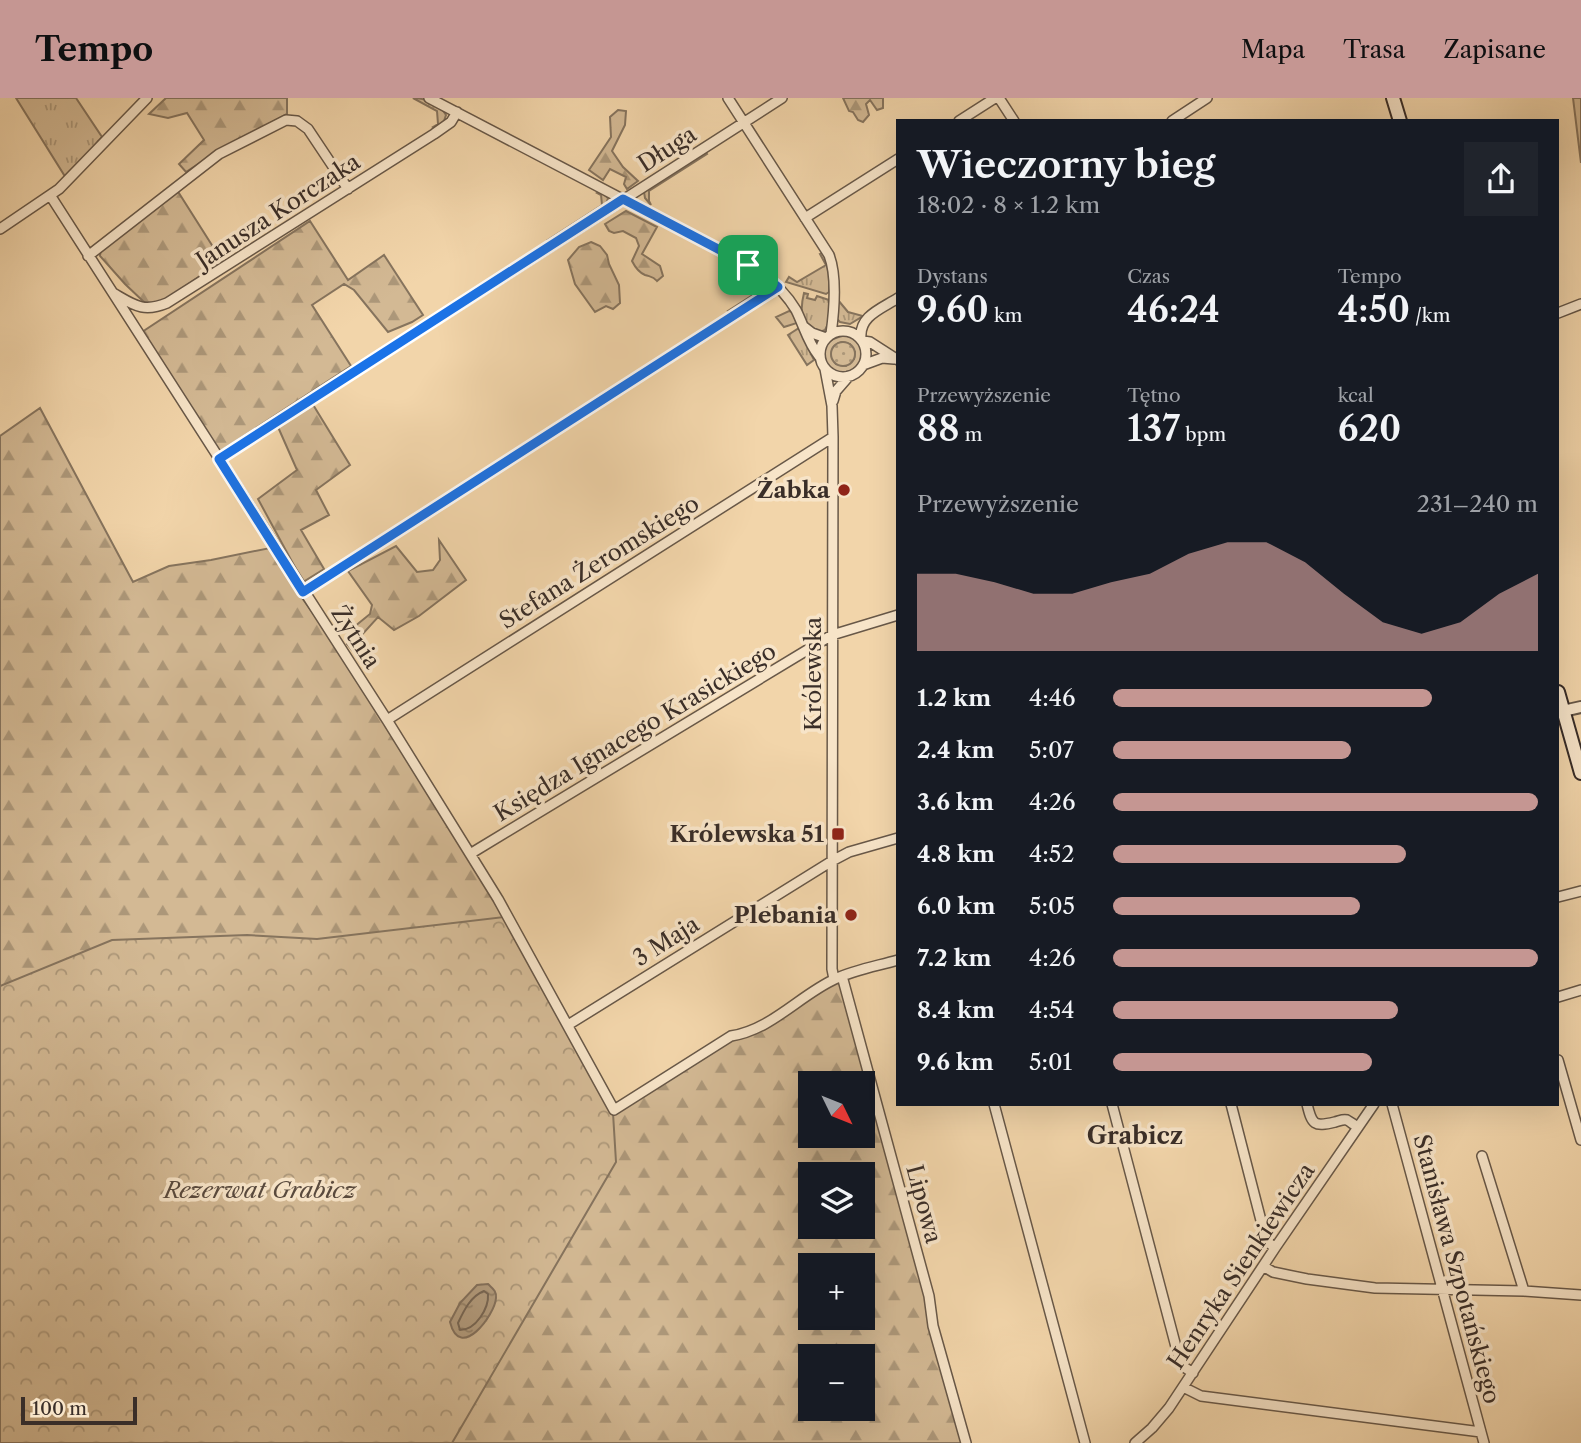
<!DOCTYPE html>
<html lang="pl">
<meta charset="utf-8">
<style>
body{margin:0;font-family:"Libre Caslon Text",serif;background:#20242c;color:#f1f3f6;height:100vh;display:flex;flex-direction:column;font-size:26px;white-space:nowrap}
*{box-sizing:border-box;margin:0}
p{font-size:23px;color:#9ea1a6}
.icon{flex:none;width:38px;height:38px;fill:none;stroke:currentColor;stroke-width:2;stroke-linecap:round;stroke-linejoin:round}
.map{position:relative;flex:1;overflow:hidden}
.drawer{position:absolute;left:896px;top:21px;width:663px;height:987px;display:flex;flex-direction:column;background:#171b24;border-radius:0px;box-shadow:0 7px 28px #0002}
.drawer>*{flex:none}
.needle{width:46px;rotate:133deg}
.controls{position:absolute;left:798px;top:973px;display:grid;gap:14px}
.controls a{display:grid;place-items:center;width:77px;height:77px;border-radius:0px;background:#171b24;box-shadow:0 7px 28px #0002;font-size:35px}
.scale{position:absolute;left:21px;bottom:18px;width:116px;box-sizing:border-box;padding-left:7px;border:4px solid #3a2e28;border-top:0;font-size:19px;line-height:24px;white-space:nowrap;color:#3a2e28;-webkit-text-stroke:5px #f7e4c8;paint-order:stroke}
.pin{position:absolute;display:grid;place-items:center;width:60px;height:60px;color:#fff;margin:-30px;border-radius:14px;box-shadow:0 4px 10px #0006}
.round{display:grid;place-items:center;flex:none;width:74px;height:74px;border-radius:0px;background:#20242c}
.summary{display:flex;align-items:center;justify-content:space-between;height:119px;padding:0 21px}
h1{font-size:38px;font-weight:600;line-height:52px}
.stats{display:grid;grid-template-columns:repeat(3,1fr);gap:10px;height:119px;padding:7px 21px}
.stats div{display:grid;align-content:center}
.stats b{font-size:35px;font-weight:600}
.stats small{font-size:19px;font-weight:400}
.stats p{font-size:19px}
.chart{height:196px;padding:14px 21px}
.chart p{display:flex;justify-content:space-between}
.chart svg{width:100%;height:126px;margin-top:7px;fill:#c59692;opacity:.7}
ul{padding:0 21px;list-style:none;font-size:23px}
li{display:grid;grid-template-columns:112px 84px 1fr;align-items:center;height:52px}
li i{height:18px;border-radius:9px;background:#c59692}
header{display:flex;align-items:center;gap:42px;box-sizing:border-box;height:98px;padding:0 35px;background:#c59692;color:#111}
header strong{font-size:33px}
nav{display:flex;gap:38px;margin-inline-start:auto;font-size:24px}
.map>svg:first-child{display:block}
.grass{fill:url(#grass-tufts);stroke:#86745e;stroke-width:2;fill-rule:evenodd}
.forest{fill:url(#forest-firs);stroke:#86745e;stroke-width:2;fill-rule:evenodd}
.park{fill:url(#park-crowns);stroke:#86745e;stroke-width:2}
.garden{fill:url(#garden-dots);stroke:#86745e;stroke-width:2}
.water{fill:url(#water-ripples);stroke:#83705c;stroke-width:2}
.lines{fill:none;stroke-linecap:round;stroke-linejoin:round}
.shore{stroke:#766553;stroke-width:2}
.minor-casing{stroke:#685848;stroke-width:12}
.tertiary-casing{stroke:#685848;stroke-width:14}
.secondary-casing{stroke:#3a2e28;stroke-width:16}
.minor{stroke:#f7e4c8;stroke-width:9}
.tertiary{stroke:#f7e4c8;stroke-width:10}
.secondary{stroke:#f7e4c8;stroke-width:12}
.route-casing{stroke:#fff;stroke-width:14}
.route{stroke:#1a73e8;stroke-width:9}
.poi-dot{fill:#8f2418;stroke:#f7e4c8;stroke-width:2.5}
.labels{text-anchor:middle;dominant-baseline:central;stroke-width:7;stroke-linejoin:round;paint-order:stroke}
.street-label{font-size:23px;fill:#3a2e28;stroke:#f7e4c8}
.poi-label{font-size:23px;font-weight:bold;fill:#3a2e28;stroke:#f7e4c8;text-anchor:end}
.park-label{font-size:23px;font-style:italic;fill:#594a3e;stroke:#f7e4c8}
.neighbourhood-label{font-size:24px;font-weight:bold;fill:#3a2e28;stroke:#f7e4c8}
</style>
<header>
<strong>Tempo</strong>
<nav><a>Mapa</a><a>Trasa</a><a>Zapisane</a></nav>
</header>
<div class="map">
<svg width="1581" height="1345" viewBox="0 0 1581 1345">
<defs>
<pattern id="grass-tufts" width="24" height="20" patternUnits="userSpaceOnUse" patternTransform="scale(1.75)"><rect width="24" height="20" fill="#d3b994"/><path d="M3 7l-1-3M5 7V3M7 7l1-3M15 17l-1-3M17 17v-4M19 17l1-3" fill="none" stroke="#ac9779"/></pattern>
<pattern id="forest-firs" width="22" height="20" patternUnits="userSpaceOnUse" patternTransform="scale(1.75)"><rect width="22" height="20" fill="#d3b994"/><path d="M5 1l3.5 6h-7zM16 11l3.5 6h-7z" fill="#ac9779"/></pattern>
<pattern id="park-crowns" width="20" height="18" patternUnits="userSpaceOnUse" patternTransform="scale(1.75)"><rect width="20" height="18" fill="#d3b994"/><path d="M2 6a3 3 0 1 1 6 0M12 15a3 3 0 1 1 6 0" fill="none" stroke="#ac9779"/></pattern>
<pattern id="garden-dots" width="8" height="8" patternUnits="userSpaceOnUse" patternTransform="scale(1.75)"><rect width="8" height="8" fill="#d3b994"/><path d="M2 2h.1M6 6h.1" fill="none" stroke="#ac9779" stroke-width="1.8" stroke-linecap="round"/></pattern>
<pattern id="water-ripples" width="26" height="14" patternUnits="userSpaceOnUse" patternTransform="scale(1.75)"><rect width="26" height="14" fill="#b39c7e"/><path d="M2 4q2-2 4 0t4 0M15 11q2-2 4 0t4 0" fill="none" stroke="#938067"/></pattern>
</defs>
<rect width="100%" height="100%" fill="#f2d5aa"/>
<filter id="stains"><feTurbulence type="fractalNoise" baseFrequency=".00286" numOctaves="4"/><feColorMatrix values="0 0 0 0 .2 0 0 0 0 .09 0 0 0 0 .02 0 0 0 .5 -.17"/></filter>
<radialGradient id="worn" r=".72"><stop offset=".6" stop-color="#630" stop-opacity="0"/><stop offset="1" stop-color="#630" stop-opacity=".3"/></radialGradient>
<path class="grass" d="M16,0h60l26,39 -36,41z
M413,0c12,0 27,6 33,17l-2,6 -8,8 -3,-2 5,-3 -1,-13z
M705,53l2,3 -58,37v10l2,4 -6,-7 -1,-6 -2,-1z
M600,93l8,7 -2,7 -3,4 -51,33 -4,-2 54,-35 -1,-10 -4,-2z
M823,155l6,14v25l-3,2 -40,-12 3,-5 8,5 29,-17 -6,-11z
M747,170c9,6 26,13 15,25l-32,20 -2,-2 31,-20 -1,-7 -15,-13z
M804,195l4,1 -1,4 8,2 2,-4 12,4v22l-4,8 -5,2c-19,-9 -21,-19 -16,-39z
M838,202l10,12 15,4 -13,8 -10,-2 -3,-3z
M789,213l3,1 5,11 -13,4 -8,-10z
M799,230l15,32 -7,5 -19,-30z
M848,237c36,9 1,54 -20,34 -17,-18 2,-32 20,-34zM842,244l8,2 5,8 -1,7 -8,7 -10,-2c-8,-9 -5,-19 6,-22z"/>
<path class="forest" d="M166,0h121v16l-72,39 -29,19 -7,-8 25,-24 -17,-27 -19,5 -19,-4z
M843,0h40v10l-6,2 -7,-10 -4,4 3,11 -6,7 -5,-2 -5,-8 -4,-1z
M1573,0h8v65z
M618,12l8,1 -1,14 -13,26 11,16 15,14 -11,8 -3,-5 2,-7 -16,-8 -7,11 -14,-10 22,-33 -1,-20z
M177,92l45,71 -60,41 -17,1 -20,-19 -25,-28 1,-8z
M626,113l31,16 -15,27 18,12 3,10 -6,5c-4,-5 -6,-4 -12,-6 -7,-3 -10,-8 -13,-14l7,-15 -3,-8 -13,-7 -9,2 -5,-2 -4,-7z
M310,123l38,59 36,-25 39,60 -11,7 -24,10 -34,-42 -10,-6 -32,21 39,61 -132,86 -77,-120z
M591,144l9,4 7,9 2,9 10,21 1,18 -7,6 -7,-3 -11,6 -20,-28 -7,-24 11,-13z
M312,305l38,62 -34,25 13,25 -28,15 23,39 -21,13 -45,-83 39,-29 -19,-43z
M40,310l93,174 36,-16 42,-6 59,-12 27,43 96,133 101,175 117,214 119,-72 12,-3 97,-57 127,462h-596l-370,-405v-602zM810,985h53v53h-53zM810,1076h53v53h-53zM810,1167h53v53h-53zM810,1258h53v53h-53z
M439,442l27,40 -47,36 -25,14 -16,-13 -20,22 -6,11 -5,-6 6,-7 1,-10 16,-13 2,-9 -24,-34 48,-25 21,26 16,-2 7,-10z"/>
<path class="park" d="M504,819l109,196 3,49 -164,281h-452v-457l112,-46 135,-5 70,4z"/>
<path class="garden" d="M831 256a12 12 0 1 1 24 0a12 12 0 1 1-24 0Z"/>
<path class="water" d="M488,1186c4,4 9,7 8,14 -1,17 -36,64 -46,24l10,-19 17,-18z"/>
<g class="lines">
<path class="shore" d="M484,1193l4,3c1,14 -12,36 -28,36l-2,-7c6,-13 13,-27 26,-32z"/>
<g class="minor-casing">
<path id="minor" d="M429,0l327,171c16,11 30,24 40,41 8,16 12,33 23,46
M728,0l101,157c8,21 5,57 2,79
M999,0l15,23
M959,23l36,-23
M1172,23l35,-23
M50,97l337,525 111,179 116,211 117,-74c40,-6 69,-41 104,-57 19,-9 42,-13 63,-19
M805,120l93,-59
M0,131l59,-40 88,-91
M88,158l131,-102 67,-34 11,1 11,8 40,60
M113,195c21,12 30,20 54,10l267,-169 17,-12 6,-10
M1558,215l23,-9
M803,228l9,7 14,5
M820 256a23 23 0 1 1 46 0a23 23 0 1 1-46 0Z
M861,240c-2,-22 20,-29 37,-40
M863,243l7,1 28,18
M863,267l19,-7 12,1
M825,271l7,37 1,31 -1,532 2,10
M833,303l3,-10 13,-15
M219,361l563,-361
M303,494l475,-305
M387,622l446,-283
M470,756l362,-219 66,-20
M1558,799l23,-6
M842,878l87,320 4,30 33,117
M1558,899l23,-7
M568,927l264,-164 17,-9 49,-14
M1558,962l23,80
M994,1006l91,339
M1112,1006l68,258 4,5 9,6
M1231,1006l34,132 4,7 6,5
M1307,1006c5,21 7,23 28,18 5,-1 7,-3 12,-2 2,1 9,6 10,7
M1392,1006l92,339
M1482,1058l42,135
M1263,1168l10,6 34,7 68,9 149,3 57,4
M1183,1289l18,9 280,36
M1135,1345l17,-15 17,-20 106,-160 99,-144"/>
</g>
<g class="tertiary-casing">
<path id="tertiary" d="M1563,613l18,-4"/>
</g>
<g class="secondary-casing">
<path id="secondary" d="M1393,0l7,23
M1558,594l23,81"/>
</g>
<use href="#minor" class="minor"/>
<use href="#tertiary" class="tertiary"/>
<use href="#secondary" class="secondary"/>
</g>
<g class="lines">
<g class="route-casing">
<path id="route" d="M623,101l133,70 22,18 -475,305 -84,-133z"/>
</g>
<use href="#route" class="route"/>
</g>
<g class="poi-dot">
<circle cx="844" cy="392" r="7"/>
<rect x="831" y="729" width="14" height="14" rx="3.5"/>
<circle cx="851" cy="817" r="7"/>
</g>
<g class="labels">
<g class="street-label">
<text transform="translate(667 51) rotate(-33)">Długa</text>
<text transform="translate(278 113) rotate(-33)">Janusza Korczaka</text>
<text transform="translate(599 464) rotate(-32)">Stefana Żeromskiego</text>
<text transform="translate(356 539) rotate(57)">Żytnia</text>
<text transform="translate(813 576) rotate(-90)">Królewska</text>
<text transform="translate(635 634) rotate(-31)">Księdza Ignacego Krasickiego</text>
<text transform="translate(666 843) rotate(-32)">3 Maja</text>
<text transform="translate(924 1106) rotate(75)">Lipowa</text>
<text transform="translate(1241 1168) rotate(-56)">Henryka Sienkiewicza</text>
<text transform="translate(1457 1171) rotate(75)">Stanisława Szpotańskiego</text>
</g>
<g class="poi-label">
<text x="830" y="392">Żabka</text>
<text x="824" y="736">Królewska 51</text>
<text x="837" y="817">Plebania</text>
</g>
<g class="park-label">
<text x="260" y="1092">Rezerwat Grabicz</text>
</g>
<g class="neighbourhood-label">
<text x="1135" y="1037">Grabicz</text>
</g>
</g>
<rect width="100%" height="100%" filter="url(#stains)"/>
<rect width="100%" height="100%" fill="url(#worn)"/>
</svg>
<div class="controls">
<a><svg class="needle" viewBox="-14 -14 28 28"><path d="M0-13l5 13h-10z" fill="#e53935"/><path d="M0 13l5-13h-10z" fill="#9ea1a6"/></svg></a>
<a><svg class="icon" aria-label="layers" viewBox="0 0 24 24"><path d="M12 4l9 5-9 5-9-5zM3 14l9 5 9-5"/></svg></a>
<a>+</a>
<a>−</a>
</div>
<div class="scale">100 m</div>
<div class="pin" style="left:748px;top:167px;background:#1e9e55"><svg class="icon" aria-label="arrive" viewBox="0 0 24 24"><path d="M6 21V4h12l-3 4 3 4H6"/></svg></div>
<section class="drawer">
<div class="summary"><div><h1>Wieczorny bieg</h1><p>18:02 · 8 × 1.2 km</p></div><a class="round"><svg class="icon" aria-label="share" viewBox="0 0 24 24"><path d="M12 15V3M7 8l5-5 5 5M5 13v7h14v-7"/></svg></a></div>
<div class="stats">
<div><p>Dystans</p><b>9.60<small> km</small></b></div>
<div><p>Czas</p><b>46:24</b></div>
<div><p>Tempo</p><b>4:50<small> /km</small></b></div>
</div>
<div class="stats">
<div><p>Przewyższenie</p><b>88<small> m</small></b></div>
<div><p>Tętno</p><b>137<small> bpm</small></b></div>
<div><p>kcal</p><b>620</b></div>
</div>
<div class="chart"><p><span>Przewyższenie</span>231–240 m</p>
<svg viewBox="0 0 160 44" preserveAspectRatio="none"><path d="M0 44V17L10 17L20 20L30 24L40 24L50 20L60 17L70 10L80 6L90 6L100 13L110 24L120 34L130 38L140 34L150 24L160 17V44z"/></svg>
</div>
<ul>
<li><b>1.2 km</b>4:46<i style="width:75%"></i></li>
<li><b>2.4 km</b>5:07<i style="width:56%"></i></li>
<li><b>3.6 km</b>4:26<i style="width:100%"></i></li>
<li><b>4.8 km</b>4:52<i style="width:69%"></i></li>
<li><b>6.0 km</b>5:05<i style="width:58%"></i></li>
<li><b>7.2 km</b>4:26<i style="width:100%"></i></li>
<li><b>8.4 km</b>4:54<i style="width:67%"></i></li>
<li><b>9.6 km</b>5:01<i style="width:61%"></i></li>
</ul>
</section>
</div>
